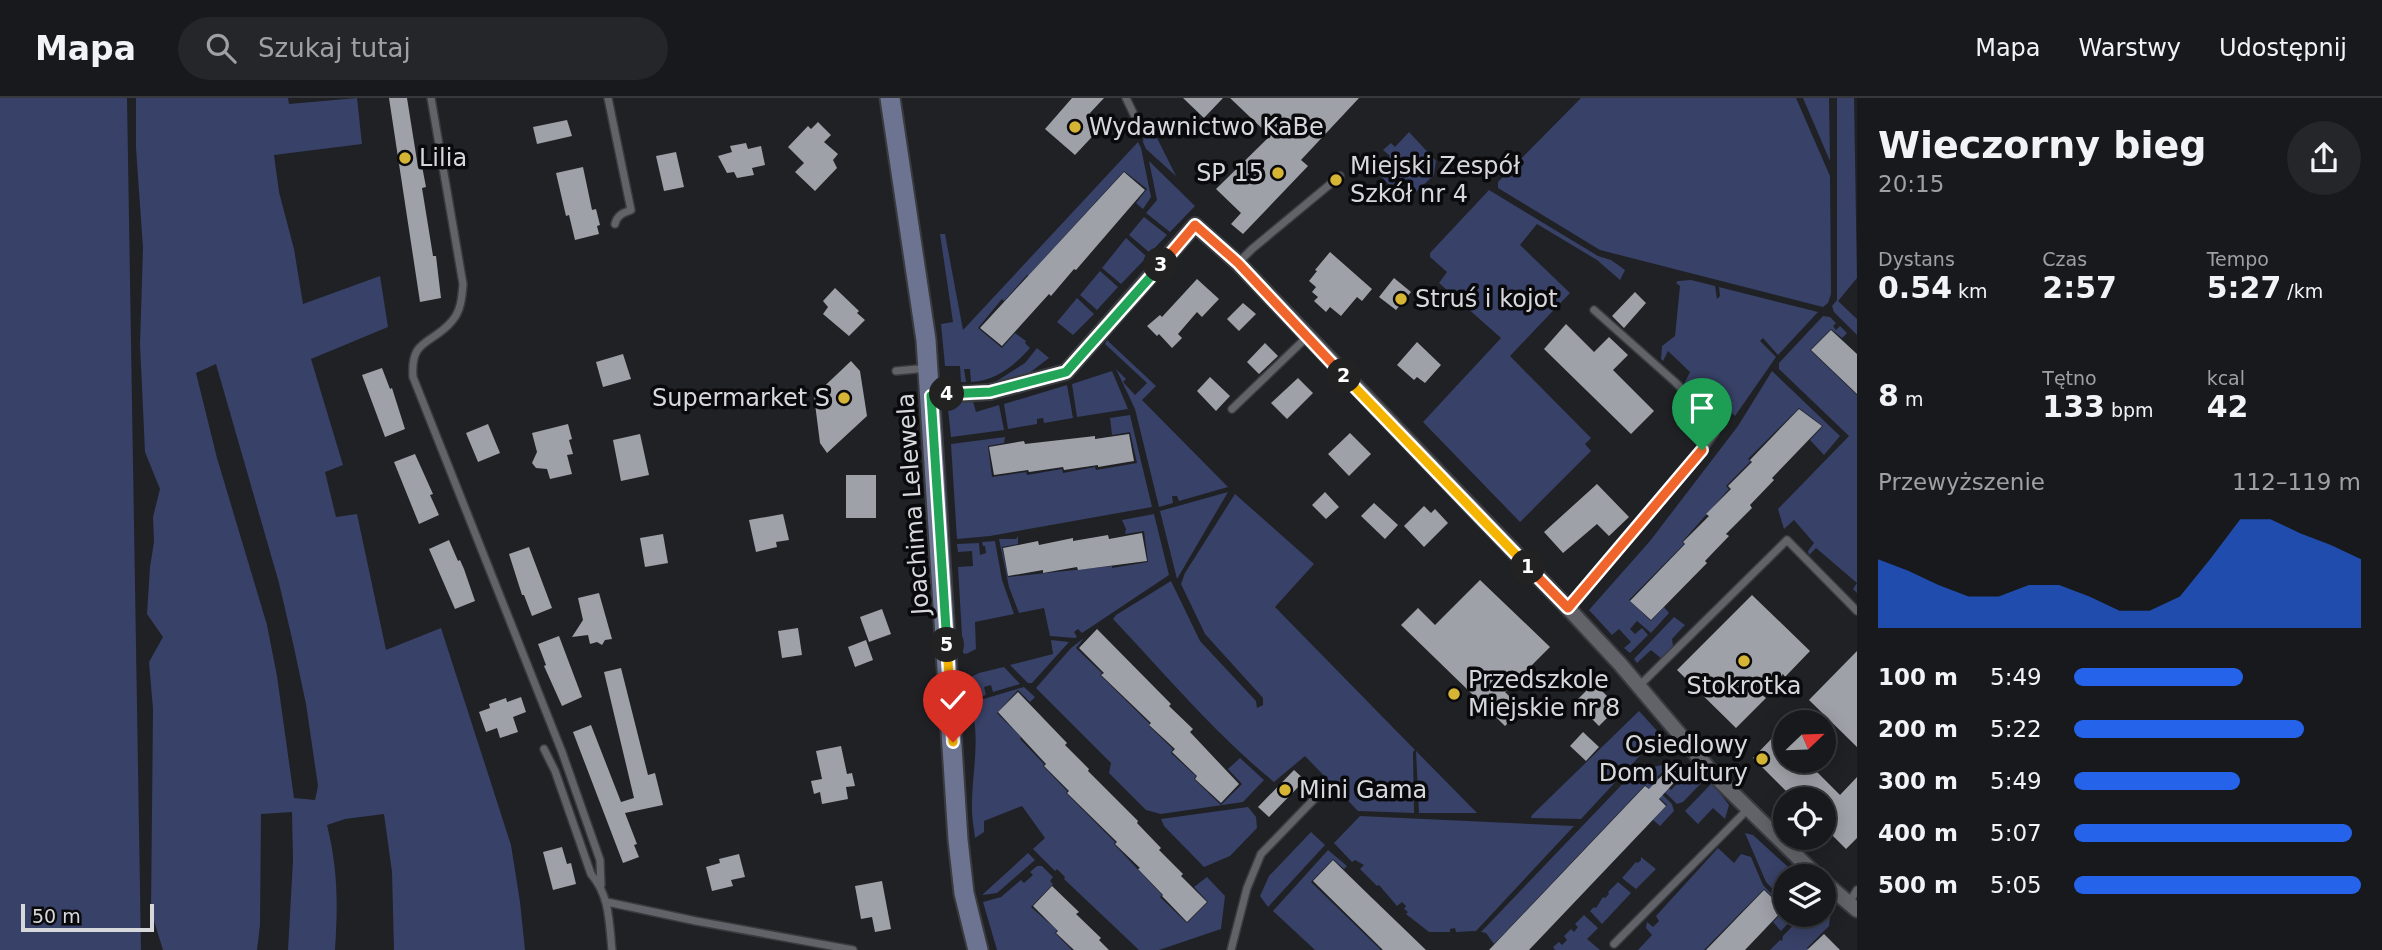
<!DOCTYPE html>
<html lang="pl">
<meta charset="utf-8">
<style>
body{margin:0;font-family:"DejaVu Sans",sans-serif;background:#242629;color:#f1f3f6;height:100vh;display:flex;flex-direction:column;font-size:26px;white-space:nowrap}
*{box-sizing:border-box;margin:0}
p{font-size:23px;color:#9ea0a3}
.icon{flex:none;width:38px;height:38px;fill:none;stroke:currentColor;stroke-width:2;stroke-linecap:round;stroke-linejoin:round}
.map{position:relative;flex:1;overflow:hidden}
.details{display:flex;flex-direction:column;background:#17191c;width:525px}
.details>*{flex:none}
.needle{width:46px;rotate:67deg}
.buttons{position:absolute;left:1773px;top:612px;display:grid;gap:14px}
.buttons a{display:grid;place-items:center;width:63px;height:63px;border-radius:50%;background:#17191c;box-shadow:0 4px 18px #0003,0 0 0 2px #36383b;font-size:35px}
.scale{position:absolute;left:21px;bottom:18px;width:133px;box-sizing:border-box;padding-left:7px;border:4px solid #d7d8db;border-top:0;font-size:19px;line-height:24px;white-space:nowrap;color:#d7d8db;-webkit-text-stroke:5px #0a0a0c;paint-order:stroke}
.pin{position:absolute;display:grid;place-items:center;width:60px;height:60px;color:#fff;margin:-72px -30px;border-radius:50% 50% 50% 0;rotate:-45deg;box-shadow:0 0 7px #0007}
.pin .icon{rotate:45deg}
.km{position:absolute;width:35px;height:35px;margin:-18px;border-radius:50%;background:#222;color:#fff;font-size:19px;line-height:35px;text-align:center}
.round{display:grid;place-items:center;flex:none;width:74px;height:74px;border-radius:37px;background:#242629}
.overview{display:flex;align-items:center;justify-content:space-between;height:119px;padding:0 21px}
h1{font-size:38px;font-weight:800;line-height:52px}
.figures{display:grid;grid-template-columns:repeat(3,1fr);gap:10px;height:119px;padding:7px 21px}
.figures div{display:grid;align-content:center}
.figures b{font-size:30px;font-weight:800}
.figures small{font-size:19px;font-weight:400}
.figures p{font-size:19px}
.chart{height:196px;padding:14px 21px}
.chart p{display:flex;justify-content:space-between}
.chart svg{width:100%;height:126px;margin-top:7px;fill:#2563eb;opacity:.7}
ul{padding:0 21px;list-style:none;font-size:23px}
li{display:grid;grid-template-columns:112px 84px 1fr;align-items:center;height:52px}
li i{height:18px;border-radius:9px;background:#2563eb}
header{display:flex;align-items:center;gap:42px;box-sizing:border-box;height:98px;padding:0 35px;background:#17191c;border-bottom:2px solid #36383b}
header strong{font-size:33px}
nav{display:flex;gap:38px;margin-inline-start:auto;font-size:24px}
.search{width:490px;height:63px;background:#242629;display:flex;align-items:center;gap:18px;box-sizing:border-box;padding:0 24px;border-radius:38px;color:#9ea0a3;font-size:26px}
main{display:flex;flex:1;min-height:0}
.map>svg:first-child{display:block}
.green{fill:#384167;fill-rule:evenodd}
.building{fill:#9fa1a8}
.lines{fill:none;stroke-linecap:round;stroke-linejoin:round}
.lane-casing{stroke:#3a3b3f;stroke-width:10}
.street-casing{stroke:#3a3b3f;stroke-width:18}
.secondary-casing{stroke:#3a3b3f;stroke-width:23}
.lane{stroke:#616369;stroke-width:7}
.street{stroke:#616369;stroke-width:14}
.secondary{stroke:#6d7491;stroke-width:19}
.split-1-casing{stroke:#fff;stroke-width:14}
.split-2-casing{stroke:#fff;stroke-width:14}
.split-3-casing{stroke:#fff;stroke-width:14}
.split-4-casing{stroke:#fff;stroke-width:14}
.split-5-casing{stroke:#fff;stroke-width:14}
.split-6-casing{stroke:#fff;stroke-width:14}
.split-1{stroke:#f0652b;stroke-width:9}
.split-2{stroke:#f5b400;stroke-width:9}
.split-3{stroke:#f0652b;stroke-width:9}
.split-4{stroke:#22a559;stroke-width:9}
.split-5{stroke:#22a559;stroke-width:9}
.split-6{stroke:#f5b400;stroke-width:9}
.poi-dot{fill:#d6b534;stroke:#0a0a0c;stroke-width:2.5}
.labels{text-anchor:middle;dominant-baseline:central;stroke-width:7;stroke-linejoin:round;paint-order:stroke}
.poi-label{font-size:24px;fill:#d7d8db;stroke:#0a0a0c;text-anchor:start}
.street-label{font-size:24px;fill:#d7d8db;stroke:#0a0a0c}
</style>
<header>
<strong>Mapa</strong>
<div class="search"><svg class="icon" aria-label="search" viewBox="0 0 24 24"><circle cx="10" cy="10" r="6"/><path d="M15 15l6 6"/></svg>Szukaj tutaj</div>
<nav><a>Mapa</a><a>Warstwy</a><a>Udostępnij</a></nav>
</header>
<main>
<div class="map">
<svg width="1857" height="852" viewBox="0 0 1857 852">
<rect width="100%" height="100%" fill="#1f2125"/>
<path class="green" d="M0,0h127l14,852h-141z
M136,0h152l1,6 68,-6 5,46 -88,11 5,37 15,57 9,55 77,-28 8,51 -77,32 32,106 -18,7 11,45 21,-3 29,136 55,-22 70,217 9,57 5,48h-131l-2,-78 -8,-58 -39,5 -18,6c11,45 11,78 8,125h-47l5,-90 -1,-48 -31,2 -1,111 -3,25h-94l-12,-39 2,-202 -4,-47 14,-25 -16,-23 3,-47 4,-25 -1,-25 7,-28 -15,-37 -5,-108 3,-96 -7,-100zM216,266l63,219 14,60 13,61 12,82 -3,14 -21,-2 -17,-122 -10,-51 -50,-167 -21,-85z
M1581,0h215l34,78 1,118 -3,9 -5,4 -223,-57 -102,-62v-6z
M1803,0h26l1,63z
M1837,0h17l3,180 -19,23 19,18v16l-23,-23 -2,-6 5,-6z
M1152,30l24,48 10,9 -40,-36 -3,-7 1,-11z
M1409,34l27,29 -2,14 -29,27 -29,-31 14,-15 -7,-6 8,-7 4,4z
M1138,44l3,6 10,49 -8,12 -7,-6 11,-14 -23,-18 -95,104h-2l-23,26 -2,-2 -24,29 24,20 13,-15 11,8 -1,2 5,5c-16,18 -35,33 -59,34l-1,-13h-6l2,13h-5l-1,-16h-15l-4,-42 12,-2 -13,-88h5l18,96z
M1149,63l46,45 -25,26 -24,-19 11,-13z
M1489,92l109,66 13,4 14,10 -5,10 -23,-20 -60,-36 -17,21 50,48 -60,63 81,82 -6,6 6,7 -71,71 -97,-100 78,-84 -62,-55 8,-11 -17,-15v-4z
M1144,119l23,18 -17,18 -21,-18z
M1126,140l21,19 -26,27 -19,-16z
M1100,173l18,16 -21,23 -17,-15z
M1691,182l24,6 2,13 3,-3 -1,-9 99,25 -40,43 -15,-17 -3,3 16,16 -41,59 -33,-33h-8l-3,8 -7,-7 6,-12 -22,-21 -5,10 -2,-2 1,-13 13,-10 5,-50 -4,-3 2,-2z
M1077,200l17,16 -21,21 -16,-13z
M1823,218l7,1 6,6 -3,3 3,4 4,-4 7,7 -5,5 -11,-9 -21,21 47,45v198l-4,-4 4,-6 -41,-35 -7,7 -1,-4 6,-8 -20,-23 -10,9 -6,-20 71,-73 -70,-67v-6z
M1107,242l49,46 -14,14 86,87 -49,14 -2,-5h-5l1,7 -14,4 -24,-98 -19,-40 10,10 -3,3 12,13 12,-12 -42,-39z
M1037,250l12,10 -25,19 -32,7 33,-21z
M1112,273l16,38 -51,8 -5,-33z
M1772,273l68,65 -16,19 -14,-15 13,-14 -24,-18 -51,51 3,2 -25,25 3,3 -47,53 2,2 -55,56 22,21 13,-14 5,6 -18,20 -14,-12 -7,8 5,5 7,-6 6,7 -18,18 -6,-5 7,-6 -12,-13 -7,6 -23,-25 61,-69 88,-115z
M1067,287l6,33 -29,5 -1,-5 -6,1v5l-29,5 -4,-25z
M972,300l4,14 23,-7 5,25 -53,7 -3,-27 17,-10z
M1130,317l22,92 -162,29 -33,3 -6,-95 54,-7 -1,6 -16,3 4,31 34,-5 1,3 35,-6 1,4 32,-6 1,3 41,-7 -7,-31 -18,3 -2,-17z
M1228,394l-51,87 -17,-68z
M1235,396l79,70 -39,43 140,143 -2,2 1,61 -56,-2 -53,-55 -31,26c-58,-47 -109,-108 -161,-163l3,-4 55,-34 29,60 56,60 1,7 6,-3v-7l-58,-64 -24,-50 4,-11z
M1154,416l15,61 -87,58 -4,-4 -4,3 3,5 -2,1 -25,-2 -6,-28 -25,5 -10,-26 -10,-48h17l2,-3v8l-16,3 6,30 104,-11v2l36,-6 -4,-31 -19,3 1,-5 -4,-9z
M995,443l7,39 12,34 -39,8 1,27 -10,5 -3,-1 -5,-86 15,-1 -1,-15 -14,1 -1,-8 22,-1 1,12 6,-2 -1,-7h-2l-1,-4z
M1674,519l11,8 -13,14 1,7 -11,13 -11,-9 -14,13 -3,-4z
M1084,540l-8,10 26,25 -2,2 49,48v3l24,23 -2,4 25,23 -2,3 27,26 21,-21 -14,-15 12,-11 24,22 -21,22 -82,12 -15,-4 -37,-37 2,-10 -75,-75 35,-40z
M1051,542l18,2 -37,41h-4l-18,-18 43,-11z
M1004,569l16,17 -27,8 -2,-7 -7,2 2,8 -17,4 -4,-19 14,-7z
M1024,589l11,10 -5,5 -12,-12 -21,23 24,24 -1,2 24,25 -1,2 24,25 -1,2 49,49 -1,2 48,51 -2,2 27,26 21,-21 -14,-15 13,-10 18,19 -4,33 -62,21h-20l-75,-71 1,-2 -8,-8 -2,2 -22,-22 12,-11 -23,-32 -38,15v11l-9,6c-1,-10 -3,-19 -3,-28 -1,-36 10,-72 -2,-107z
M1639,613l21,23 -79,85 -50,-1 1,-3z
M1416,653l61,62h-58z
M1680,664l-5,7 -4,-4 -14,12 14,13 21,-22 8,2 7,7 -24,25 -6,2 -36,-35z
M1638,673l34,33 2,7 -14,15 -7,-6 14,-15 -22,-20 -151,159 -8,-11 -5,-1 152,-159z
M1712,685l17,22 -4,14 -12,-11 -15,16 -13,-13z
M1248,709l8,10 1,11 -27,28 -26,11 -40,-41 -3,-7z
M1360,718l214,10 -98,105 -20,1 -1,-4 -5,1v3h-21l-23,-18 2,-2 -4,-3 2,-3 -4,-4 -5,4 -18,-21 -2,1 -17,-17 4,-4 -9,-5 -3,2 -18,-19z
M1311,734l14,13 -57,62 -8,-11 9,-20z
M1745,735l8,2 46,42h-14v25l-19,-20z
M1718,750l16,15 7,-9 10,3 12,28 22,23v7h7v4l-11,12 -8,-9 12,-13 -21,-20 -60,61h-66l14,-15 -6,-7 1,-6 6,5 6,-6 -3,-5z
M1328,752l19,16 -3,3 -11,-10 -22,23 70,68h-66l-42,-39z
M1028,755l7,7 -38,33 -15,2z
M1641,759l15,12 -20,20 -14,-11 14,-16 2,1 3,-3z
M1037,768h5l11,11 -3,4 3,3 -22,23 26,23 -2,3 17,17h-75l-14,-48 18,-5 20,-17 3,3 9,-8 -3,-3z
M1618,784l13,11 -29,31 -12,-13 4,-4 2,1 7,-11 2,1 4,-4 -1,-2z
M1824,801l7,8 -2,19 -22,22 2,2h-39l10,-10 2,1 1,-5 20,-21h21z
M1584,817l14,13 -11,11 13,11h-45l-2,-3 6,-5 3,3 5,-5 -3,-4 7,-7 3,3 4,-5 -3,-3z"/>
<path class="building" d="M389,0h18l11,69 4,-1 4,21 -4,1 11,68h3l5,42 -21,4z
M1072,0h32l-14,15 13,12 -28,30 -30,-26z
M1183,0h40l-19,20z
M1230,0h129l-58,62 7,6 -65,68 -12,-10 10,-11 -25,-24 54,-53z
M567,22l5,16 -35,8 -4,-17z
M818,24l13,13 -7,7 14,12 -5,6 4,8 -22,23 -20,-19 9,-9 -16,-16 20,-21 3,3z
M746,45l2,6 13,-3 4,19 -13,3 2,7 -17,3 -3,-6 -7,1 -9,-17 14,-4 -2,-6z
M676,54l8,35 -20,4 -8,-35z
M583,69l9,43 4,-1 4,16 -3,1 2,8 -24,6 -6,-25 -3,1 -10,-43z
M1124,74l21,18 -69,80 -2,-1 -23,27 -2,-2 -47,52 -22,-18z
M1330,154l42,37 -10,12 -5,-4 -16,19 -11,-9 -4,5 -12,-11 4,-4 -6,-5 4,-5 -7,-6 8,-10 -2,-1z
M1394,180l17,14 -15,18 -17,-13z
M1197,181l22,20 -17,18 -5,-5 -19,22 4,4 -10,10 -13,-14 -2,2 -10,-10 13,-11 2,2z
M835,190l24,23 -2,2 8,7 -16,16 -26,-22 5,-7 -5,-6z
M1635,194l11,11 -22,25 -12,-12z
M1243,205l13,11 -17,17 -12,-12z
M1566,226l28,28 15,-15 19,18 -15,15 41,41 -23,23 -87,-85z
M1831,232l26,24v40l-46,-44z
M1417,244l24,23 -16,18 -8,-6 -3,3 -17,-15z
M1265,245l13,13 -19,18 -12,-12z
M623,256l8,25 -28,8 -7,-25z
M851,263l9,10 7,45 -40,37 -7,-10 -6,-47z
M382,270l8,21 2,-1 13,41 -20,8 -23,-62z
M1210,279l20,19 -14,15 -19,-20z
M1298,280l15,15 -26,26 -16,-16z
M1799,311l23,17 -50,52 2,2 -24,25 2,3 -26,26 3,2 -24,25 2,2 -56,57 -21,-19 55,-57 -2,-2 26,-26 -3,-2 25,-25 -3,-3 24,-24 -2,-2z
M488,326l12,29 -22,9 -12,-29z
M568,326l4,15 -3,1 4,14 -6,1 5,19 -22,5 -3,-10 -11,-1 -4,-5 5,-11 -5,-19z
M1350,335l21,21 -22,22 -21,-22z
M640,336l9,41 -28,6 -8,-41z
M1129,336l5,27 -36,6v-2l-34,5 -1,-3 -34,5 -1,-2 -34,5 -5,-28 35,-6 1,3 70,-8v3z
M415,356l18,40 -3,1 9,20 -20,9 -25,-62z
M846,377h30v43h-30z
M1597,386l32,33 -20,19 -12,-12 -34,29 -19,-21z
M1325,394l14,15 -13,12 -14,-14z
M1374,405l24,22 -13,14 -24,-23z
M1424,408l7,7 4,-4 13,14 -24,24 -20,-21z
M783,416l6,26 -13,2 1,5 -21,5 -7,-32z
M1142,435l5,28 -69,9 -1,-3 -34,6v-3l-35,6 -5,-28 35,-7 1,4 34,-7v3l35,-6 1,4z
M663,436l5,29 -23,4 -5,-29z
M449,442l9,21 2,-1 4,9 11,32 -20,8 -26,-60z
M529,449l23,61 -20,8 -8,-21h-2l-13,-41z
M1480,482l70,67 -45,45 17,17 -17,17 -104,-101 17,-17 17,17z
M599,495l13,46 -7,1 -3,5 -5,-3 -7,2 -2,-9 -16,2 11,-17 -5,-22z
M1752,497l58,56 -25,26 -2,-3 -21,21 4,3 -30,30 -59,-58z
M882,511l9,25 -22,8 -9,-25z
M798,530l4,27 -20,3 -4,-27z
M1097,531l74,75 -2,2 24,23 -3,3 49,52 -18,19 -26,-24 2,-3 -25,-24 3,-3 -26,-24 2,-2 -50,-48 3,-2 -25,-25z
M559,538l23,61 -20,9 -18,-40 2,-1 -8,-21z
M866,542l7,20 -18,7 -7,-20z
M1857,553v96l-48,-47z
M621,570l27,107 7,-2 8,32 -38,8 12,31 -3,1 5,12 -16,6 -50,-131 18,-7 30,77 13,-4 -30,-126z
M1594,585l24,24 -19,19 -24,-24z
M1018,594l49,51 -2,2 24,24 -1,2 50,50 -1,2 24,25 -2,2 24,24 -2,2 26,26 -20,20 -25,-26 1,-1 -25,-26 2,-1 -25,-24 2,-2 -50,-49 2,-2 -25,-25 2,-2 -48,-52z
M521,599l5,15 -13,5 5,15 -18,6 -3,-10 -11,4 -7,-20 11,-4 -1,-4 17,-6 1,4z
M1583,634l16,15 -13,14 -16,-15z
M1777,635l8,7v21h21l34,34 17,-18v61l-11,11 -22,-22v-27h-29l-42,-42z
M841,648l6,28 5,-1 3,13 -9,1 2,12 -26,5 -2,-12 -6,2 -3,-13 11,-2 -6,-28z
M1670,669l10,9 -21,23 7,7 -137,144h-40l156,-164 4,3z
M1294,672l11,10 -36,37 -11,-10z
M562,749l5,17 4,-1 5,21 -23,6 -10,-38z
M739,756l6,23 -14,3 2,6 -21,5 -6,-24 14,-4 -1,-4z
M1333,762l38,37 55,53h-43l-70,-69z
M882,783l9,48 -16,3 -3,-15 -11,2 -6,-33z
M1052,788l27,26 -3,2 25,24 -2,2 10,10h-35l-18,-17 2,-2 -25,-25z
M1764,792l20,19 -39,41h-39z
M1824,836l16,16h-33z"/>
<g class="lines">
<g class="lane-casing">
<path id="lane" d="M431,0l32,186c-1,13 -2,27 -11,37 -20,24 -42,17 -39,56l149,375 38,108 1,25
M608,0l23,112c-8,3 -14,5 -16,14
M1126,0l11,23
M1238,165l14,-14 88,-73
M896,273l32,-3
M1232,311l76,-73
M1568,510l130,-152 17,-23 -5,-16 -35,-35 -81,-72
M1639,588l148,-146 70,71
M544,651l11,22 36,103c19,22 18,48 21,76
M607,804l89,19 157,29
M1848,806l9,-14
M1614,846l135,-136
M1231,852l16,-62 14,-34 61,-63"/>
</g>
<g class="street-casing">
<path id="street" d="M931,298l59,-4 76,-20 129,-147 43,38 330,345 52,56 94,111 104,102
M1824,784l33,28"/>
</g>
<g class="secondary-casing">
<path id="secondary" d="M890,0l36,242 32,500 6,53 14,57"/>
</g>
<use href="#lane" class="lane"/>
<use href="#street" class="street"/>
<use href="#secondary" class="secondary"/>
</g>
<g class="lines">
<g class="split-1-casing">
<path id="split-1" d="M1528,469l40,41 134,-158"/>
</g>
<g class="split-2-casing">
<path id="split-2" d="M1344,278l184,191"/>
</g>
<g class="split-3-casing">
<path id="split-3" d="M1161,167l34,-40 43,38 106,113"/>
</g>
<g class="split-4-casing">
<path id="split-4" d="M947,296l43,-2 76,-20 95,-107"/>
</g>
<g class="split-5-casing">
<path id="split-5" d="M947,296l-16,2 16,249"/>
</g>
<g class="split-6-casing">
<path id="split-6" d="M947,547l6,97"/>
</g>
<use href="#split-1" class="split-1"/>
<use href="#split-2" class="split-2"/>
<use href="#split-3" class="split-3"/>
<use href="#split-4" class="split-4"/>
<use href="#split-5" class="split-5"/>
<use href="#split-6" class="split-6"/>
</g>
<g class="poi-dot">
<circle cx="1075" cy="29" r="7"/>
<circle cx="405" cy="60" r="7"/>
<circle cx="1278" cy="75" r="7"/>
<circle cx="1336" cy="82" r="7"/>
<circle cx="1401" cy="201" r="7"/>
<circle cx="844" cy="300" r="7"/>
<circle cx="1744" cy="563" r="7"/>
<circle cx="1454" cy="596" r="7"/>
<circle cx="1762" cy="661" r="7"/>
<circle cx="1285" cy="692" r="7"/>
</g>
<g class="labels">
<g class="poi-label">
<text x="1089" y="29">Wydawnictwo KaBe</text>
<text x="419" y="60">Lilia</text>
<text x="1350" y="68">Miejski Zespół<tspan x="1350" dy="28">Szkół nr 4</tspan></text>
<text x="1264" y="75" text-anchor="end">SP 15</text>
<text x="1415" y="201">Struś i kojot</text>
<text x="830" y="300" text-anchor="end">Supermarket S</text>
<text x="1468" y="582">Przedszkole<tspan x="1468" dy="28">Miejskie nr 8</tspan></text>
<text x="1744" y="588" text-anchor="middle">Stokrotka</text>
<text x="1748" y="647" text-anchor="end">Osiedlowy<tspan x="1748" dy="28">Dom Kultury</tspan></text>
<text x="1299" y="692">Mini Gama</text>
</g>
<g class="street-label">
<text transform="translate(913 406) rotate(-94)">Joachima Lelewela</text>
</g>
</g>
</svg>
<div class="buttons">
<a><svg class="needle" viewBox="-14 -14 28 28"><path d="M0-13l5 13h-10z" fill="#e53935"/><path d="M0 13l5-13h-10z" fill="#9ea0a3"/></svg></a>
<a><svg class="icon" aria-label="locate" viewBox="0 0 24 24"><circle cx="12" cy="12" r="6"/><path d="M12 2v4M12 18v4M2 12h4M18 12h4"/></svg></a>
<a><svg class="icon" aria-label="layers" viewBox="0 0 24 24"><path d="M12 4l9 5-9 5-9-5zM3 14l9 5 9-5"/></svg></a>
</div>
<div class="scale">50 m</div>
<div class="pin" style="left:1702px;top:352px;background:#1e9e55"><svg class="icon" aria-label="arrive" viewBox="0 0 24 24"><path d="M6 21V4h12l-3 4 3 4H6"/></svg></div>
<div class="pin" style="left:953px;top:644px;background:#d93025"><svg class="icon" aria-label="check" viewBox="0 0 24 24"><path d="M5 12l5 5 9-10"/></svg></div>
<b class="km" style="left:1528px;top:469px">1</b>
<b class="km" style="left:1344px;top:278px">2</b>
<b class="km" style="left:1161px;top:167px">3</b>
<b class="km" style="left:947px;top:296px">4</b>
<b class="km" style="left:947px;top:547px">5</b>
</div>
<section class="details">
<div class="overview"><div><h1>Wieczorny bieg</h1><p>20:15</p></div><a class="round"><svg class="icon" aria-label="share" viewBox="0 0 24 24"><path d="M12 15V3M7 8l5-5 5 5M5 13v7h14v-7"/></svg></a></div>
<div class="figures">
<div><p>Dystans</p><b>0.54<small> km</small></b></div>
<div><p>Czas</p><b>2:57</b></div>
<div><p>Tempo</p><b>5:27<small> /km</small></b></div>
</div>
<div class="figures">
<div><b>8<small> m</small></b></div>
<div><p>Tętno</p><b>133<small> bpm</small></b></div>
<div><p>kcal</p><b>42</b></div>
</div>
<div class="chart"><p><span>Przewyższenie</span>112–119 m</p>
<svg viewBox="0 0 160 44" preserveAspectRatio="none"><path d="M0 44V20L10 24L20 29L30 33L40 33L50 29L60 29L70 33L80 38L90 38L100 33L110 20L120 6L130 6L140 11L150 15L160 20V44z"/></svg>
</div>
<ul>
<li><b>100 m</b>5:49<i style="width:59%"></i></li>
<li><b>200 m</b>5:22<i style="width:80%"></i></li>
<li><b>300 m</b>5:49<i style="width:58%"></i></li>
<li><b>400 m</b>5:07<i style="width:97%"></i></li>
<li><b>500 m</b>5:05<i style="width:100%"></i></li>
</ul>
</section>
</main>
